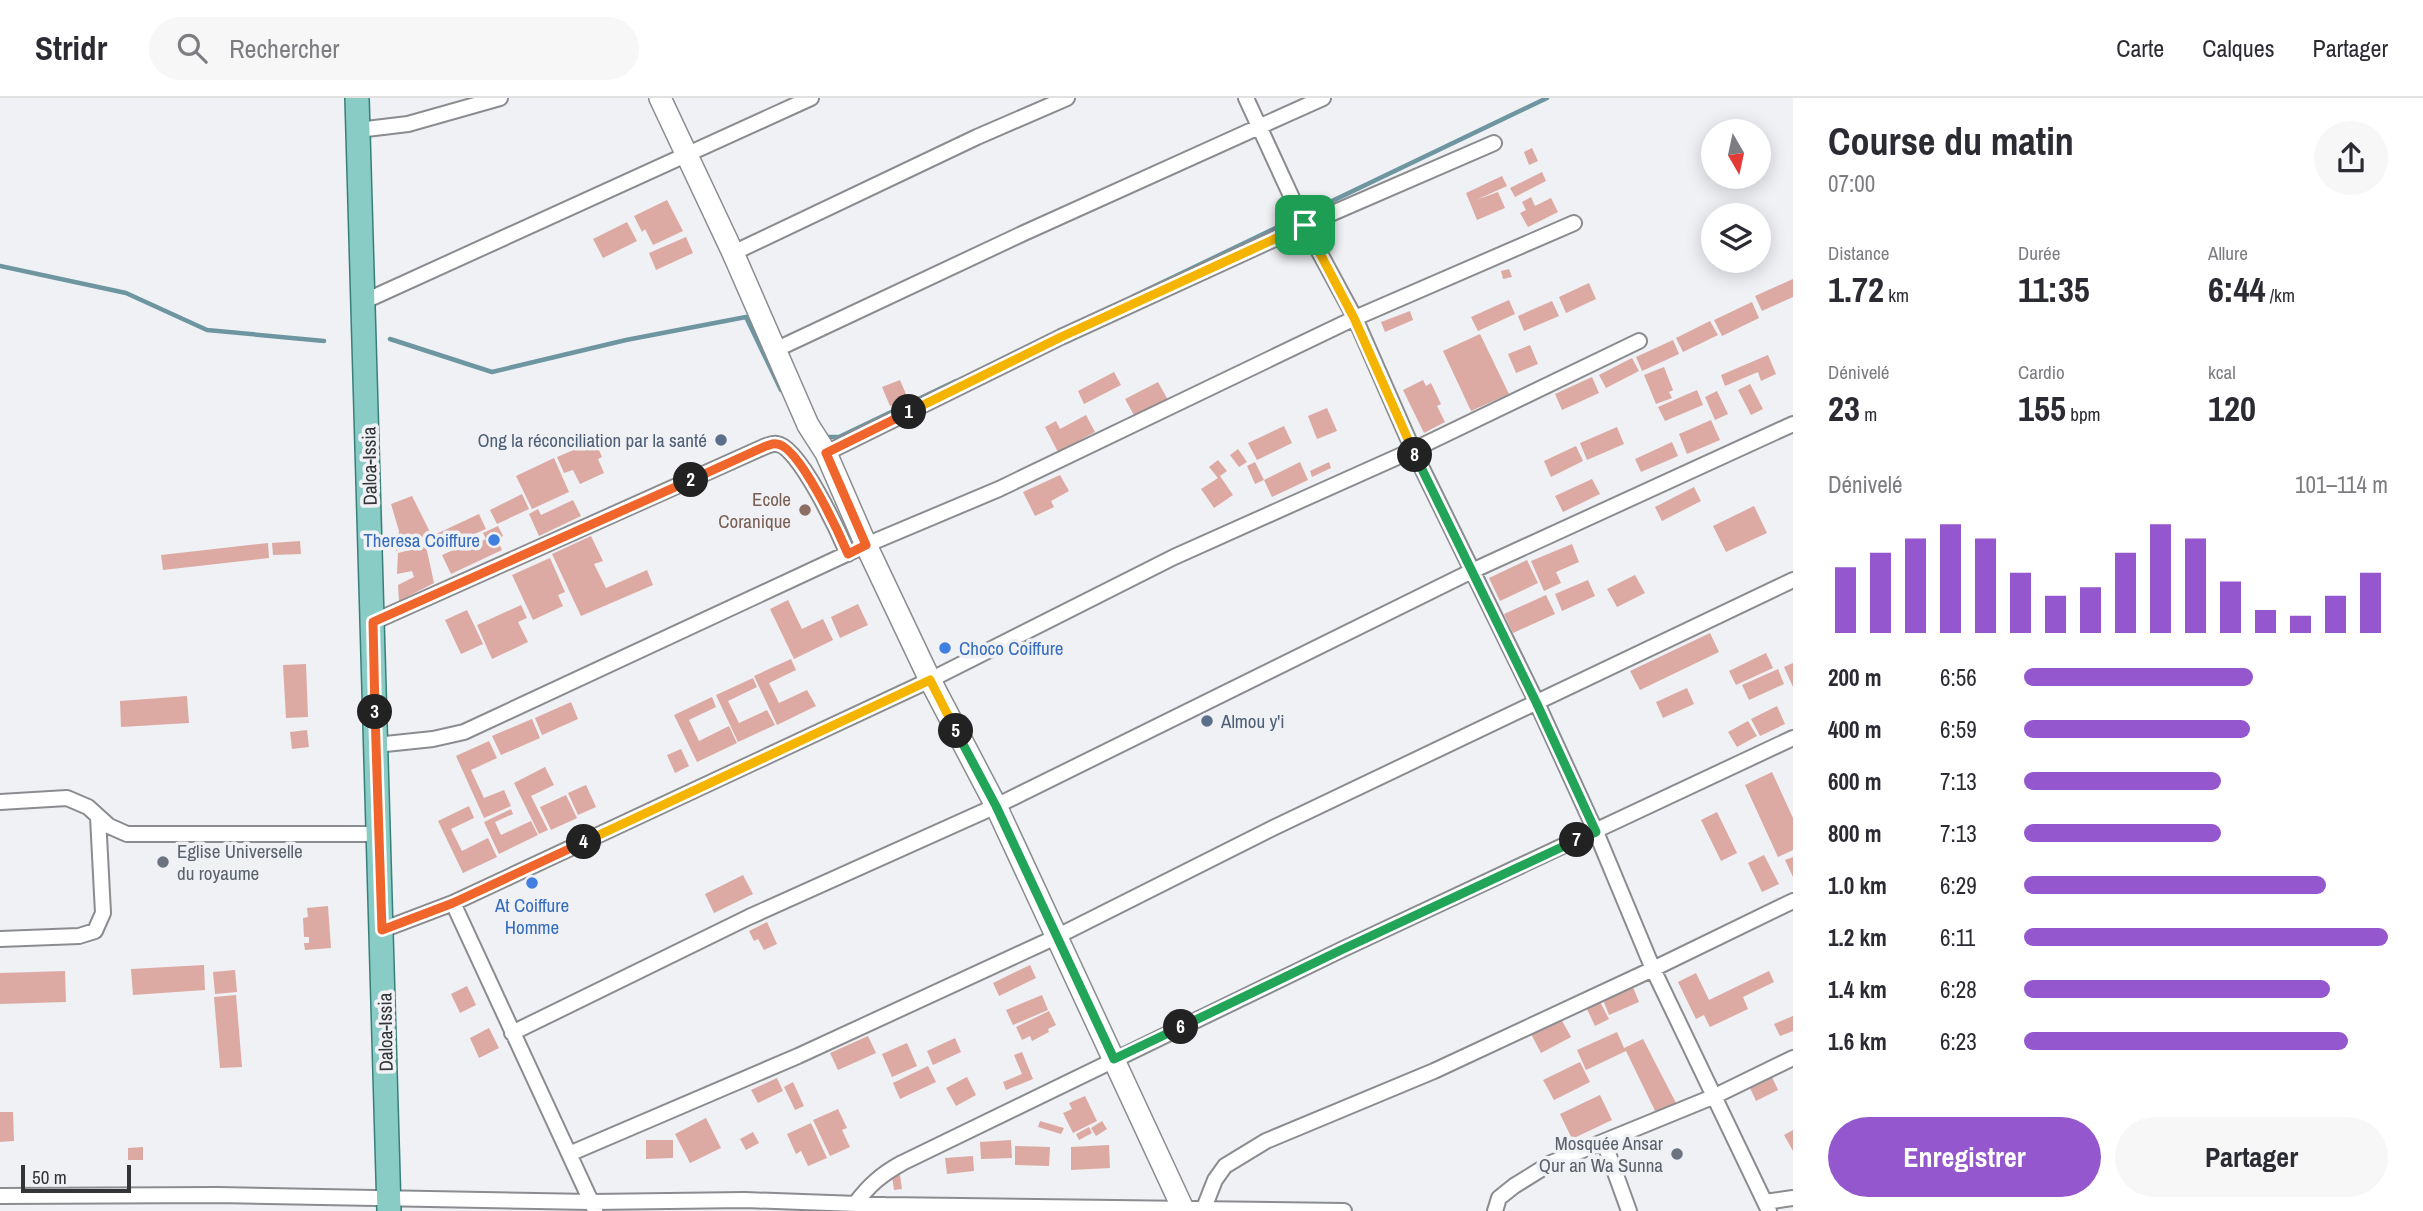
<!DOCTYPE html>
<html lang="fr">
<meta charset="utf-8">
<style>
body{margin:0;font-family:"Archivo Narrow",sans-serif;background:#f7f7f7;color:#2b2b33;height:100vh;display:flex;flex-direction:column;font-size:26px;white-space:nowrap}
*{box-sizing:border-box;margin:0}
p{font-size:23px;color:#7c7c81}
.icon{flex:none;width:38px;height:38px;fill:none;stroke:currentColor;stroke-width:2;stroke-linecap:round;stroke-linejoin:round}
.map{position:relative;flex:1;overflow:hidden}
.side{display:flex;flex-direction:column;background:#fff;width:630px}
.side>*{flex:none}
.needle{width:46px;rotate:171deg}
.buttons{position:absolute;left:1701px;top:21px;display:grid;gap:14px}
.buttons a{display:grid;place-items:center;width:70px;height:70px;border-radius:50%;background:#fff;box-shadow:0 4px 18px #0003;font-size:35px}
.scale{position:absolute;left:21px;bottom:18px;width:110px;box-sizing:border-box;padding-left:7px;border:4px solid #333436;border-top:0;font-size:19px;line-height:24px;white-space:nowrap;color:#333436;-webkit-text-stroke:5px #eff1f5;paint-order:stroke}
.pin{position:absolute;display:grid;place-items:center;width:60px;height:60px;color:#fff;margin:-30px;border-radius:14px;box-shadow:0 4px 10px #0006}
.km{position:absolute;width:35px;height:35px;margin:-18px;border-radius:50%;background:#222;color:#fff;font-size:19px;line-height:35px;text-align:center}
.round{display:grid;place-items:center;flex:none;width:74px;height:74px;border-radius:37px;background:#f7f7f7}
.summary{display:flex;align-items:center;justify-content:space-between;height:119px;padding:0 35px}
h1{font-size:38px;font-weight:700;line-height:52px}
.metrics{display:grid;grid-template-columns:repeat(3,1fr);gap:10px;height:119px;padding:7px 35px}
.metrics div{display:grid;align-content:center}
.metrics b{font-size:35px;font-weight:700}
.metrics small{font-size:19px;font-weight:400}
.metrics p{font-size:19px}
.chart{height:196px;padding:14px 35px}
.chart p{display:flex;justify-content:space-between}
.chart svg{width:100%;height:126px;margin-top:7px;stroke:#9557cd;stroke-width:6}
.cta{display:flex;gap:14px;margin-top:auto;padding:14px 35px}
.cta a{flex:1;height:80px;border-radius:42px;background:#9557cd;color:#fff;font-size:28px;font-weight:700;line-height:80px;text-align:center}
.cta a+a{background:#f7f7f7;color:#2b2b33}
ul{padding:0 35px;list-style:none;font-size:23px}
li{display:grid;grid-template-columns:112px 84px 1fr;align-items:center;height:52px}
li i{height:18px;border-radius:9px;background:#9557cd}
header{display:flex;align-items:center;gap:42px;box-sizing:border-box;height:98px;padding:0 35px;background:#fff;border-bottom:2px solid #e1e1e2}
header strong{font-size:33px}
nav{display:flex;gap:38px;margin-inline-start:auto;font-size:24px}
.search{width:490px;height:63px;background:#f7f7f7;display:flex;align-items:center;gap:18px;box-sizing:border-box;padding:0 24px;border-radius:38px;color:#7c7c81;font-size:26px}
main{display:flex;flex:1;min-height:0}
.map>svg:first-child{display:block}
.lines{fill:none;stroke-linecap:round;stroke-linejoin:round}
.stream{stroke:#6e96a1;stroke-width:4.5}
.building{fill:#dda9a3}
.street-casing{stroke:#8a8c8f;stroke-width:18}
.secondary-casing{stroke:#8a8c8f;stroke-width:24}
.primary-casing{stroke:#387f7a;stroke-width:26}
.street{stroke:#fff;stroke-width:14}
.secondary{stroke:#fff;stroke-width:21}
.primary{stroke:#89cbc5;stroke-width:23}
.split-1-casing{stroke:#fff;stroke-width:14}
.split-2-casing{stroke:#fff;stroke-width:14}
.split-3-casing{stroke:#fff;stroke-width:14}
.split-4-casing{stroke:#fff;stroke-width:14}
.split-5-casing{stroke:#fff;stroke-width:14}
.split-6-casing{stroke:#fff;stroke-width:14}
.split-7-casing{stroke:#fff;stroke-width:14}
.split-8-casing{stroke:#fff;stroke-width:14}
.split-9-casing{stroke:#fff;stroke-width:14}
.split-1{stroke:#f5b400;stroke-width:9}
.split-2{stroke:#f0652b;stroke-width:9}
.split-3{stroke:#f0652b;stroke-width:9}
.split-4{stroke:#f0652b;stroke-width:9}
.split-5{stroke:#f5b400;stroke-width:9}
.split-6{stroke:#22a559;stroke-width:9}
.split-7{stroke:#22a559;stroke-width:9}
.split-8{stroke:#22a559;stroke-width:9}
.split-9{stroke:#f5b400;stroke-width:9}
.service-dot{fill:#5c6f8a;stroke:#eff1f5;stroke-width:2.5}
.education-dot{fill:#8d6e63;stroke:#eff1f5;stroke-width:2.5}
.shop-dot{fill:#3f7fe0;stroke:#eff1f5;stroke-width:2.5}
.worship-dot{fill:#6b7280;stroke:#eff1f5;stroke-width:2.5}
.labels{text-anchor:middle;dominant-baseline:central;stroke-width:7;stroke-linejoin:round;paint-order:stroke}
.service-label{font-size:19px;fill:#4e5e75;stroke:#eff1f5;text-anchor:end}
.street-label{font-size:19px;fill:#333436;stroke:#eff1f5}
.education-label{font-size:19px;fill:#785e54;stroke:#eff1f5;text-anchor:end}
.shop-label{font-size:19px;fill:#366cbe;stroke:#eff1f5;text-anchor:end}
.worship-label{font-size:19px;fill:#5b616d;stroke:#eff1f5;text-anchor:start}
</style>
<header>
<strong>Stridr</strong>
<div class="search"><svg class="icon" aria-label="search" viewBox="0 0 24 24"><circle cx="10" cy="10" r="6"/><path d="M15 15l6 6"/></svg>Rechercher</div>
<nav><a>Carte</a><a>Calques</a><a>Partager</a></nav>
</header>
<main>
<div class="map">
<svg width="1793" height="1113" viewBox="0 0 1793 1113">
<rect width="100%" height="100%" fill="#eff1f5"/>
<g class="lines">
<path class="stream" d="M0,168l126,27 81,37 117,11
M1134,198l413,-198
M390,241l102,33 134,-32 120,-23 35,73
M823,339h16l117,-56"/>
</g>
<path class="building" d="M1532,50l6,13 -9,4 -5,-13z
M1542,74l4,9 -31,16 -5,-9z
M1502,78l5,10 -31,14 22,-8 7,16 -28,12 -11,-27z
M1531,99l4,9 16,-8 7,14 -30,15 -8,-14 6,-3 -4,-8z
M667,102l16,31 -30,14 -8,-16 -3,3 -8,-16z
M627,124l10,19 -34,17 -10,-19z
M686,139l7,16 -37,17 -7,-17z
M1509,171l3,8 -9,2 -2,-8z
M1793,181v18l-31,14 -7,-15z
M1589,185l7,16 -30,14 -7,-16z
M1509,202l6,14 -37,17 -7,-14z
M1552,203l7,15 -35,15 -6,-15z
M1752,204l7,16 -37,18 -8,-16z
M1410,213l3,9 -28,12 -4,-10z
M1710,223l8,14 -35,17 -7,-14z
M1480,236l29,60 -38,17 -28,-60z
M1673,242l6,14 -37,17 -6,-14z
M1530,247l8,19 -22,9 -8,-19z
M1768,257l8,19 -15,7 -3,-9 -33,14 -4,-11z
M1632,260l7,13 -33,17 -7,-13z
M1664,269l9,23 -4,2 3,6 -16,6 -12,-29z
M1114,274l7,13 -37,19 -6,-13z
M1592,279l7,16 -37,17 -7,-16z
M900,282l8,19 -18,7 -8,-19z
M1423,282l3,6 5,-3 10,21 -4,2 8,16 -21,11 -21,-43z
M1158,284l10,18 -33,17 -10,-18z
M1750,286l13,25 -12,6 -13,-25z
M1697,292l6,15 -38,16 -7,-14z
M1717,293l11,23 -13,6 -10,-23z
M1327,310l10,23 -20,8 -9,-23z
M1086,317l9,17 -37,20 -13,-25 11,-6 4,8z
M1711,322l9,20 -33,14 -8,-20z
M1284,328l8,17 -35,17 -9,-17z
M1617,329l7,17 -37,16 -7,-17z
M595,343l7,16 -4,2 6,14 -24,11 -7,-14 -9,3 -7,-16z
M1672,344l6,14 -37,16 -6,-13z
M1576,348l7,15 -32,16 -7,-16z
M1238,351l9,13 -8,5 -9,-12z
M554,360l15,34 -37,17 -16,-33z
M1218,362l9,11 -7,5 13,19 -19,13 -13,-19 17,-11 -9,-11z
M1255,364l9,18 -9,4 -8,-18z
M1300,364l8,18 -36,17 -8,-17z
M1329,364l2,6 -19,9 -2,-6z
M1060,377l9,16 -18,10 3,6 -19,9 -12,-24z
M1592,381l8,15 -37,18 -8,-16z
M1694,389l7,14 -39,20 -7,-14z
M522,396l7,15 -32,15 -7,-14z
M412,398l19,38 -35,17 3,-20 -8,-27z
M573,402l8,16 -42,20 -10,-22 9,-5 3,6z
M1754,408l13,27 -41,19 -13,-26z
M479,416l7,15 -46,20 -6,-14z
M498,428l5,10 -6,3 5,11 -51,24 -9,-19 23,-10 1,3 20,-9 -3,-6z
M591,438l12,25 -9,3 12,24 41,-18 6,15 -72,31 -29,-62z
M300,443l1,13 -28,1 -1,-12z
M268,445l1,15 -106,12 -2,-15z
M1572,446l7,18 -23,10 5,11 -17,8 -13,-30z
M426,448l8,37 -35,18 -1,-16 16,-8 -2,-6 -15,3 1,-21z
M550,460l15,34 -7,3 5,11 -30,14 -21,-45z
M1527,462l11,23 -38,18 -11,-23z
M1635,477l10,18 -28,14 -10,-18z
M1588,482l7,16 -33,15 -7,-17z
M1546,497l9,19 -42,19 -9,-19z
M788,502l14,29 21,-10 10,21 -39,19 -24,-50z
M858,506l10,21 -28,13 -9,-21z
M521,507l6,13 -9,4 10,20 -36,17 -15,-34z
M467,512l16,34 -22,10 -16,-34z
M1710,535l9,19 -79,38 -10,-19z
M1766,555l7,15 -37,17 -7,-14z
M791,561l5,11 -27,13 10,20 28,-13 9,16 -39,19 -23,-49z
M1793,565v24l-9,-20z
M306,566l2,53 -22,1 -3,-53z
M1778,571l6,15 -35,16 -7,-15z
M753,580l4,9 -29,14 11,22 28,-13 8,15 -37,17 -22,-47z
M1687,590l7,16 -31,14 -7,-16z
M187,598l2,27 -68,4 -1,-26z
M712,599l4,10 -27,13 10,21 30,-15 8,17 -40,19 -23,-47z
M571,604l7,17 -36,16 -7,-17z
M1777,608l8,18 -25,12 -9,-17z
M532,621l8,19 -39,17 -9,-19z
M1748,623l9,15 -20,11 -9,-15z
M307,632l2,17 -17,2 -2,-17z
M489,643l8,17 -26,12 13,28 20,-8 7,16 -27,12 -28,-62z
M681,651l8,17 -14,7 -8,-18z
M545,669l9,18 -23,11 17,34 -9,4 -25,-51z
M1772,674l21,46v32l-15,7 -33,-72z
M586,687l10,22 -18,8 -10,-22z
M566,697l11,23 -26,12 -11,-23z
M469,708l5,12 -23,11 11,22 26,-13 9,19 -34,16 -25,-52z
M511,711l2,5 -18,8 6,13 30,-14 7,14 -39,19 -15,-32z
M1717,714l20,41 -16,8 -20,-41z
M1764,757l15,29 -17,8 -14,-29z
M1793,759v20l-8,-17z
M743,777l10,19 -39,19 -9,-19z
M328,808l3,42 -26,2 -1,-7h5v-6h-5l-1,-19 5,-1 -1,-9z
M767,824l10,22 -13,6 -6,-11 -4,2 -5,-10z
M204,867l1,25 -72,5 -2,-26z
M1030,867l6,13 -37,18 -6,-13z
M235,872l2,22 -22,2 -2,-22z
M65,873l1,31 -66,2v-31z
M1769,873l5,11 -31,15 5,12 -38,18 -6,-12 -8,4 -18,-37 18,-9 13,27z
M467,888l9,19 -16,8 -9,-19z
M1633,889l6,15 -30,13 -6,-15z
M236,897l6,72 -22,1 -6,-71z
M1042,897l6,15 -35,15 -7,-15z
M1599,902l10,19 -14,7 -9,-19z
M1049,913l7,14 -8,4 1,3 -17,9 -2,-5 -8,4 -6,-13z
M1793,918v15l-13,5 -6,-12z
M1561,921l10,18 -30,16 -10,-19z
M489,930l10,20 -20,10 -9,-20z
M1617,934l7,16 19,-9 34,66 -20,10 -31,-64 -40,19 -9,-20z
M868,938l8,17 -38,17 -8,-17z
M955,940l6,14 -28,13 -6,-14z
M907,945l10,23 -25,11 -10,-23z
M1022,954l11,27 -27,11 -3,-8 19,-8 -8,-19z
M1580,964l10,20 -36,18 -11,-20z
M928,968l8,16 -36,17 -7,-16z
M967,979l9,18 -20,11 -10,-18z
M1772,979l6,13 -22,11 -6,-13z
M777,980l6,13 -25,12 -7,-13z
M793,984l11,24 -9,4 -11,-23z
M1600,997l12,25 -40,19 -12,-25z
M1085,998l12,25 -24,12 -10,-20 9,-4 -3,-6z
M838,1011l9,19 -5,2 8,17 -20,9 -17,-36z
M0,1014h13l1,29 -14,1z
M706,1020l15,30 -31,15 -15,-29z
M1040,1023l24,7 -3,6 -23,-7z
M1102,1023l5,8 -11,7 -5,-8z
M811,1025l16,35 -19,8 -7,-15 -5,3 -9,-20z
M1089,1029l3,6 -13,7 -3,-6z
M1793,1032v21l-9,-16z
M753,1034l6,11 -13,7 -6,-11z
M646,1042h27v18l-27,1z
M1011,1042l1,18 -31,1 -1,-17z
M1109,1047l1,23 -39,2v-23z
M1015,1048l35,1 -1,19 -34,-1z
M143,1049v13h-15v-12z
M973,1058l1,15 -27,3 -2,-16z
M900,1077l2,14 -8,1 -2,-14z"/>
<g class="lines">
<g class="street-casing">
<path id="street" d="M1246,0l58,126 51,94 58,132 124,253 59,129 57,137 116,242
M358,32l50,-6 92,-26
M733,155l244,-116 90,-39
M365,203l446,-203
M775,252l249,-117 299,-135
M826,355l235,-116 244,-112 189,-82
M373,524l393,-176c4,-1 7,-3 11,-2 22,2 62,89 71,110
M376,647l57,-6 31,-7 402,-187 133,-56 356,-171 219,-95
M0,704l67,-4 21,9 21,19 18,8h252
M453,805l142,307
M382,832l71,-27 477,-223 244,-123 239,-107 226,-109
M0,841l79,-3 16,-5 8,-18 -5,-96
M512,935l237,-116 247,-111 476,-235 321,-147
M1604,1044l25,69
M569,1056l229,-98 258,-119 219,-110 518,-247
M0,1098l218,-1 373,7 154,-2 140,5 459,6
M1765,1104l28,-4
M855,1106c14,-19 27,-30 47,-41l439,-213 452,-212
M1204,1110l11,-28 10,-14 41,-25 168,-70 219,-102 140,-68
M1495,1113l4,-13 15,-12 37,-23 164,-67 78,-38"/>
</g>
<g class="secondary-casing">
<path id="secondary" d="M660,0l73,155 75,172 18,28 40,92 64,135 66,126 188,405"/>
</g>
<g class="primary-casing">
<path id="primary" d="M357,0l32,1113"/>
</g>
<use href="#street" class="street"/>
<use href="#secondary" class="secondary"/>
<use href="#primary" class="primary"/>
</g>
<g class="lines">
<g class="split-1-casing">
<path id="split-1" d="M909,314l152,-75 244,-112"/>
</g>
<g class="split-2-casing">
<path id="split-2" d="M691,382l75,-34c4,-1 7,-3 11,-2 22,2 62,89 71,110l18,-9 -40,-92 83,-41"/>
</g>
<g class="split-3-casing">
<path id="split-3" d="M375,614l-2,-90 318,-142"/>
</g>
<g class="split-4-casing">
<path id="split-4" d="M375,614l7,218 71,-27 131,-61"/>
</g>
<g class="split-5-casing">
<path id="split-5" d="M584,744l346,-162 26,51"/>
</g>
<g class="split-6-casing">
<path id="split-6" d="M956,633l40,75 118,253 67,-32"/>
</g>
<g class="split-7-casing">
<path id="split-7" d="M1181,929l160,-77 236,-110"/>
</g>
<g class="split-8-casing">
<path id="split-8" d="M1415,357l122,249 59,128 -19,8"/>
</g>
<g class="split-9-casing">
<path id="split-9" d="M1305,127l49,93 61,137"/>
</g>
<use href="#split-1" class="split-1"/>
<use href="#split-2" class="split-2"/>
<use href="#split-3" class="split-3"/>
<use href="#split-4" class="split-4"/>
<use href="#split-5" class="split-5"/>
<use href="#split-6" class="split-6"/>
<use href="#split-7" class="split-7"/>
<use href="#split-8" class="split-8"/>
<use href="#split-9" class="split-9"/>
</g>
<g class="service-dot">
<circle cx="721" cy="342" r="7"/>
<circle cx="1207" cy="623" r="7"/>
</g>
<circle class="education-dot" cx="805" cy="412" r="7"/>
<g class="shop-dot">
<circle cx="494" cy="442" r="7"/>
<circle cx="945" cy="550" r="7"/>
<circle cx="532" cy="785" r="7"/>
</g>
<g class="worship-dot">
<circle cx="163" cy="764" r="7"/>
<circle cx="1677" cy="1056" r="7"/>
</g>
<g class="labels">
<g class="service-label">
<text x="707" y="342">Ong la réconciliation par la santé</text>
<text x="1221" y="623" text-anchor="start">Almou y'i</text>
</g>
<g class="street-label">
<text transform="translate(369 368) rotate(-91)">Daloa-Issia</text>
<text transform="translate(385 934) rotate(-91)">Daloa-Issia</text>
</g>
<g class="education-label">
<text x="791" y="401">Ecole<tspan x="791" dy="22">Coranique</tspan></text>
</g>
<g class="shop-label">
<text x="480" y="442">Theresa Coiffure</text>
<text x="959" y="550" text-anchor="start">Choco Coiffure</text>
<text x="532" y="807" text-anchor="middle">At Coiffure<tspan x="532" dy="22">Homme</tspan></text>
</g>
<g class="worship-label">
<text x="177" y="753">Eglise Universelle<tspan x="177" dy="22">du royaume</tspan></text>
<text x="1663" y="1045" text-anchor="end">Mosquée Ansar<tspan x="1663" dy="22">Qur an Wa Sunna</tspan></text>
</g>
</g>
</svg>
<div class="buttons">
<a><svg class="needle" viewBox="-14 -14 28 28"><path d="M0-13l5 13h-10z" fill="#e53935"/><path d="M0 13l5-13h-10z" fill="#7c7c81"/></svg></a>
<a><svg class="icon" aria-label="layers" viewBox="0 0 24 24"><path d="M12 4l9 5-9 5-9-5zM3 14l9 5 9-5"/></svg></a>
</div>
<div class="scale">50 m</div>
<div class="pin" style="left:1305px;top:127px;background:#1e9e55"><svg class="icon" aria-label="arrive" viewBox="0 0 24 24"><path d="M6 21V4h12l-3 4 3 4H6"/></svg></div>
<b class="km" style="left:909px;top:314px">1</b>
<b class="km" style="left:691px;top:382px">2</b>
<b class="km" style="left:375px;top:614px">3</b>
<b class="km" style="left:584px;top:744px">4</b>
<b class="km" style="left:956px;top:633px">5</b>
<b class="km" style="left:1181px;top:929px">6</b>
<b class="km" style="left:1577px;top:742px">7</b>
<b class="km" style="left:1415px;top:357px">8</b>
</div>
<section class="side">
<div class="summary"><div><h1>Course du matin</h1><p>07:00</p></div><a class="round"><svg class="icon" aria-label="share" viewBox="0 0 24 24"><path d="M12 15V3M7 8l5-5 5 5M5 13v7h14v-7"/></svg></a></div>
<div class="metrics">
<div><p>Distance</p><b>1.72<small> km</small></b></div>
<div><p>Durée</p><b>11:35</b></div>
<div><p>Allure</p><b>6:44<small> /km</small></b></div>
</div>
<div class="metrics">
<div><p>Dénivelé</p><b>23<small> m</small></b></div>
<div><p>Cardio</p><b>155<small> bpm</small></b></div>
<div><p>kcal</p><b>120</b></div>
</div>
<div class="chart"><p><span>Dénivelé</span>101–114 m</p>
<svg viewBox="0 0 160 44" preserveAspectRatio="none"><path d="M5 44V21M15 44V16M25 44V11M35 44V6M45 44V11M55 44V23M65 44V31M75 44V28M85 44V16M95 44V6M105 44V11M115 44V26M125 44V36M135 44V38M145 44V31M155 44V23"/></svg>
</div>
<ul>
<li><b>200 m</b>6:56<i style="width:63%"></i></li>
<li><b>400 m</b>6:59<i style="width:62%"></i></li>
<li><b>600 m</b>7:13<i style="width:54%"></i></li>
<li><b>800 m</b>7:13<i style="width:54%"></i></li>
<li><b>1.0 km</b>6:29<i style="width:83%"></i></li>
<li><b>1.2 km</b>6:11<i style="width:100%"></i></li>
<li><b>1.4 km</b>6:28<i style="width:84%"></i></li>
<li><b>1.6 km</b>6:23<i style="width:89%"></i></li>
</ul>
<div class="cta"><a>Enregistrer</a><a>Partager</a></div>
</section>
</main>
